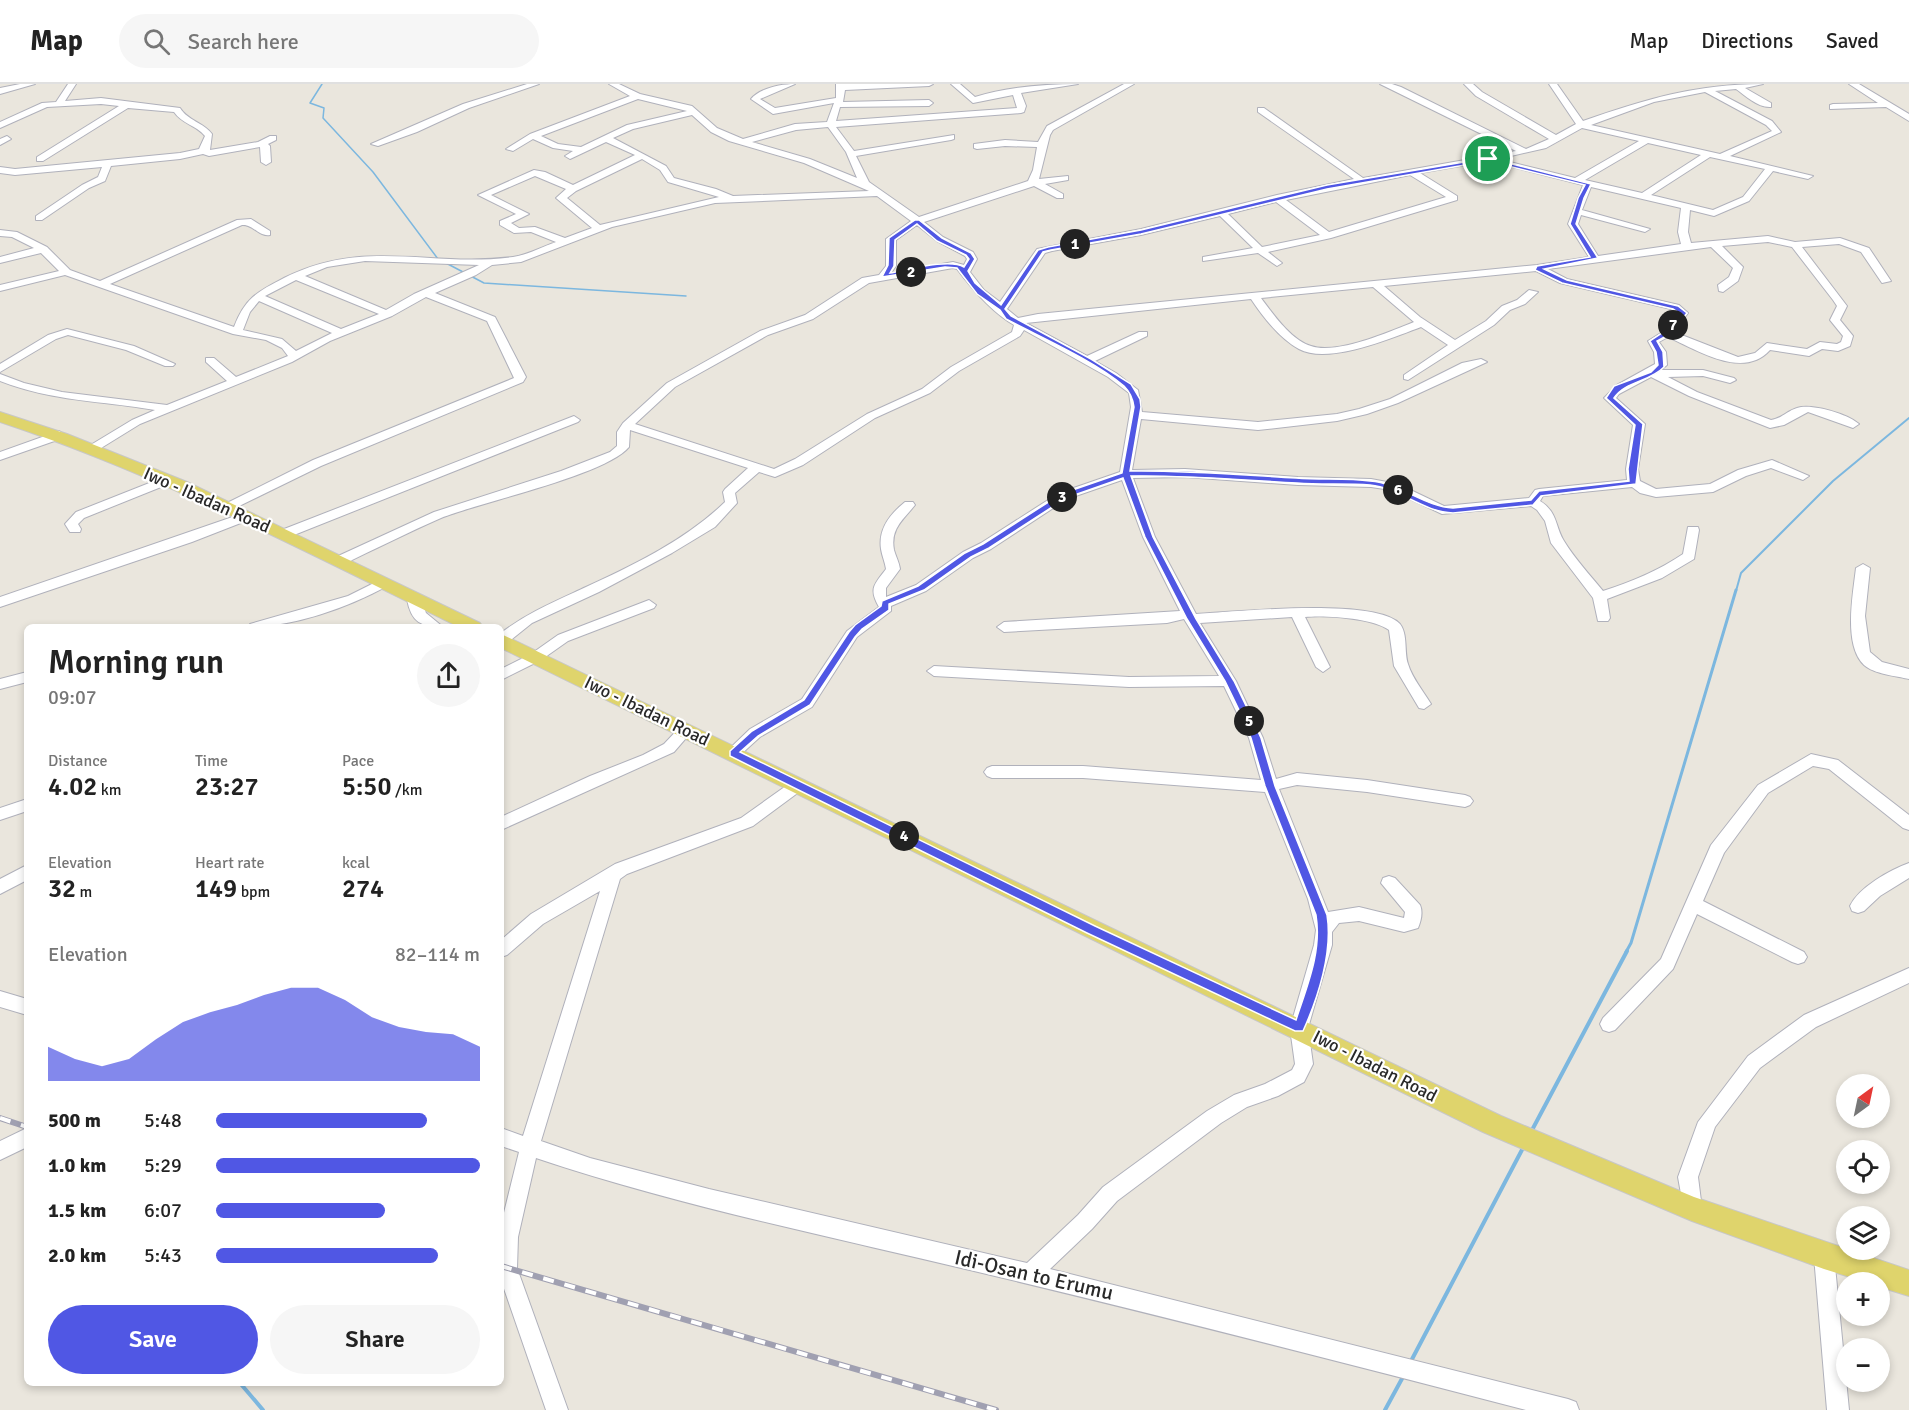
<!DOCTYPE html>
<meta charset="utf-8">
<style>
body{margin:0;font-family:Signika,sans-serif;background:#f6f6f6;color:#222;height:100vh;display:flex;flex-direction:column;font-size:22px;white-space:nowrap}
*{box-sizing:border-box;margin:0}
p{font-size:20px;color:#767676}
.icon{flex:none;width:33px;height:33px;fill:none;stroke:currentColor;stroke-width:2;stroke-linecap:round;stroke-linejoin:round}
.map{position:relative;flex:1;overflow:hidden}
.sheet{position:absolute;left:24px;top:540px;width:480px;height:762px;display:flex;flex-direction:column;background:#fff;border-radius:9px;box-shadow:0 3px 9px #0003}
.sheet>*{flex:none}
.needle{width:39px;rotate:33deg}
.controls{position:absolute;left:1836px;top:990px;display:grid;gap:12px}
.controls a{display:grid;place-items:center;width:54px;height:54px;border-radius:50%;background:#fff;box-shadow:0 3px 9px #0003;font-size:30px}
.pin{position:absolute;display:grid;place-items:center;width:51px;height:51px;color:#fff;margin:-26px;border:3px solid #fff;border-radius:50%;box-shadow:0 2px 6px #0007}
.km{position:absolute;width:30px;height:30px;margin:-15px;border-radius:50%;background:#222;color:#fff;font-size:16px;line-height:30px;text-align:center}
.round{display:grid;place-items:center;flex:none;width:63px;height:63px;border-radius:32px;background:#f6f6f6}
.headline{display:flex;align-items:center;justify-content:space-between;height:102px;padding:0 24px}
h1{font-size:33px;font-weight:600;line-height:45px}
.stats{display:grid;grid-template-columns:repeat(3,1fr);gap:9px;height:102px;padding:6px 24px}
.stats div{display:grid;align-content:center}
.stats b{font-size:26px;font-weight:600}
.stats small{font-size:16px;font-weight:400}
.stats p{font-size:16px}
.chart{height:168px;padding:12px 24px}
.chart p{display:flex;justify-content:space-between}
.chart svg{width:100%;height:108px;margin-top:6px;fill:#5057e4;opacity:.7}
.button{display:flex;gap:12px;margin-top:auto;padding:12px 24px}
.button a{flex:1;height:69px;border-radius:36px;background:#5057e4;color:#fff;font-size:24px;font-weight:600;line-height:69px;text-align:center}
.button a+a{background:#f6f6f6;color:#222}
ul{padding:0 24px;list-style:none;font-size:20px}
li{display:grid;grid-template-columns:96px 72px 1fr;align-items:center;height:45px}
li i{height:15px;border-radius:8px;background:#5057e4}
header{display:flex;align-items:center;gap:36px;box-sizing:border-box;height:84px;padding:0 30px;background:#fff;border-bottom:2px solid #e0e0e0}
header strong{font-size:28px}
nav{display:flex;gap:33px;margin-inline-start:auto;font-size:21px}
.search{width:420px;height:54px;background:#f6f6f6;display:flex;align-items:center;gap:15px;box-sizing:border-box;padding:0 21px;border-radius:33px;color:#767676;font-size:22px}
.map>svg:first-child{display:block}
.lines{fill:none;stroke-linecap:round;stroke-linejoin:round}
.stream-far3{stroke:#7cb7df;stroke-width:1.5}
.stream-far2{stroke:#7cb7df;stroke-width:2}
.stream-far1{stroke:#7cb7df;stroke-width:3}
.stream{stroke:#7cb7df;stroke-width:4}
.minor-casing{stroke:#b0b1bb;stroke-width:2}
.major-casing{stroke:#c7c7c7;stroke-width:2}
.minor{fill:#fff;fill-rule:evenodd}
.major{fill:#dfd46c;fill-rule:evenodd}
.rail-casing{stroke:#a0a0b1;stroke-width:6}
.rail{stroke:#fff;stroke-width:4;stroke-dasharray:11;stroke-linecap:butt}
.route{fill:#5057e4;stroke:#fff;stroke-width:1.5;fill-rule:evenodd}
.labels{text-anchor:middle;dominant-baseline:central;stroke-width:4.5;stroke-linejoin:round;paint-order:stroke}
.street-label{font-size:18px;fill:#292929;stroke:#fff}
.near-street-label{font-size:21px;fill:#292929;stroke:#fff}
</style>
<header>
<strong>Map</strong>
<div class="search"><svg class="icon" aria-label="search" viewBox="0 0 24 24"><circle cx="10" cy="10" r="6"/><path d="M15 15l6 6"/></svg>Search here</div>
<nav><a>Map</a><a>Directions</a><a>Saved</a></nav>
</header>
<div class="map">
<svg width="1909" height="1326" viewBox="0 0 1909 1326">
<rect width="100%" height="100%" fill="#eae6dd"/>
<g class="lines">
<path class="stream-far3" d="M322,0l-12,19 14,5 -1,10 50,54 65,87
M444,178l40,21 202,13"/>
<path class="stream-far2" d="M1736,507l5,-18 92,-92 76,-63"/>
<path class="stream-far1" d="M1626,868l5,-9 105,-353"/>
<path class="stream" d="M1531,1048l96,-181
M1410,1279l114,-217
M240,1299l23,27
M1385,1326l19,-35"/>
<g class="minor-casing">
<path id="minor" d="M20,0h15l-35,10v-6z
M68,0h8l-11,17 36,-3 79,10c8,13 23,14 32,26l-2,16 48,-8 12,-6h6v4l-8,4 2,2 1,16 -5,3 -5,-3 -1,-15 -51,9 -6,-2 -23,5 -69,7 -6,15 -16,7 -47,32h-6v-4l46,-31 16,-8 4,-10 -87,8 -15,-2v-6l15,2 165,-16 19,-4 6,-13c-9,-11 -23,-12 -31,-24l-46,-4 -85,53h-6v-4l82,-51 -18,-2 -54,3 -47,21v-6l42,-19 14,-1z
M527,0h12l-70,24 -52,24 -39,14 -7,-2 92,-40z
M609,0h10l21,10 52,12 25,22 26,11 52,-15 32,-2 7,-19 -61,11 -22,-15c9,-11 30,-15 44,-15l-35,15 15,9 61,-10v-14h97l-4,2 -84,4 -2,12 86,-2 4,3 -4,3 -89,1 -4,14 181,-13 -4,-13 -40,8 -22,-19h9l15,13c32,-10 69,-13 103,-13l-57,9 5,13 -2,6 -3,1 -185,14 18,24 100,-16v4l-3,1 -95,16 13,26 50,35 109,-36 5,-11 4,-23 -32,-1 -28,3 -3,-1v-4l31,-4 33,2 9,-16 77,-42h10l-81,46 -3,5 -11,44 29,-3v4l-23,4 18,10v4h-6l-23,-12 -110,36 19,15 30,15 4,7 -7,13 14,18 16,12 37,-53 104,-20 136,-34 77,-16 -96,-67v-4h6l99,70 153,-27 -136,-67h12l9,3 125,62 23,-10 -73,-43 -12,-12h9l9,8 74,43 20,-11 -27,-40h8l26,37c63,-22 113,-37 180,-37l-18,4 26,15v4c-13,1 -25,-11 -35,-18l-21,2 57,30 9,11 -51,24 83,20 -5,3 -35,-8 -24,30 -35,15 -24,-6 -2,22 3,11 77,-7 27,6 45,-4 29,10 22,33 -9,2 -21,-31 -22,-8 -37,3 45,59 -7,14 13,16 -3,10 -12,5 -16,-2 -13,7 -39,-6c-27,30 -73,0 -102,-13l-9,5 7,10 1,13 -6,5h42l31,8 2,2 -6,3 -27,-7 -35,1 29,15 74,28c10,-1 16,-9 26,-12 14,-5 51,6 62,16l-6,4 -45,-16 -24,13 -14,3 -81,-32 -38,-19 -32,17 -3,4 29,26 -7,45 2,12 16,8 54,-5 28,-14 34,-10 37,16 -6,4 -32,-12 -25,8 -33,16 -57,5 -16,-4 -8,-6 -89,9 -3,5c18,11 15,26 24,40 11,18 26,34 39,50 28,-9 55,-20 80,-37l5,-27h10l1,3 -5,29 -32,19 -55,21 3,19 -2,3h-10l-5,-23 -42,-55 -6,-22 -8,-11 -6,-4 -89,8 -51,-24 -20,-3 -73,-2 -113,-8 -52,1 22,59 41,77c38,-2 179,-17 204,10 8,10 4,29 8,40 4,14 16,28 23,40l-7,5 -5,-1 -25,-42 -5,-36c-16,-12 -64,-15 -84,-13l25,50 -7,5 -7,-5 -24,-50 -92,6 36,58 27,57 13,41 21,-6 70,7 98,15 5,2 3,4 -3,4 -5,2 -98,-15 -70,-7 -18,4 49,123 31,-5 45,11 1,-6 -24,-29 2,-5 6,-2 6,2 25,27c3,7 1,16 -2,23l-14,4 -45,-11 -20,2 -7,9v13l-24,83 5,36 -9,18 -26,14 -31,11 -26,16 -104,78 -25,28 -42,40 518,130 8,3 3,8h-53c-184,-48 -368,-95 -552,-139 -146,-35 -295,-65 -438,-113l-18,79 -1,31 51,142h-22l-45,-130v-55l18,-73 -18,-6v-18l22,8 77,-245 -57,33 -36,31 -6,2v-17l30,-26 84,-50 126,-46 52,-37h10l3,4 -3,4 -50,37 -126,48 -7,5 -79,262 49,17 119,31 318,74 51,-48 25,-28 104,-76 27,-16 31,-11 27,-14 3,-6 -5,-36 24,-83 2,-15 -8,-31 -43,-107 -182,-14h-91l-5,-2 -3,-4 3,-4 5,-2h91l178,14 -12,-42 -25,-52 -95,1 -195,-11 -7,-5 7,-5 195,11 90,-1 -35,-57 -17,4 -163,9 -7,-5 7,-5 176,-11 -37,-74 -21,-57 -55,19 -76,50 -18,9 -47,33 -35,15v5l-34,26 -45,70 -52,30 -22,20h-10l-3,-4 25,-24 52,-30 45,-68 32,-24c-11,-19 -4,-23 7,-38 -1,-7 -4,-13 -5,-20 -3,-20 9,-35 24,-47h8l2,3c-12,15 -25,24 -21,45 2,7 5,12 6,19l-14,19v9l30,-12 47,-33 18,-9 78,-50 61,-21 11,-65 -2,-14 -21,-16 -84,-47 -4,6 -61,35 -29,22 -55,25 -72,47 -28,12 -16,-5 -24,21 2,10 -22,24 -43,26 -73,39 -67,31 -25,20 -6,2v-12c26,-20 55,-32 85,-46 48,-22 101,-48 139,-85l-2,-10 2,-3 23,-21 -118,-38 -1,17c-23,28 -148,55 -188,71 -32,14 -64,30 -95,45l-5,1 -7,-4 2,-3 98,-45 127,-41 49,-19 7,-6v-14l6,-9 44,-40 93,-52 45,-16 57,-37 17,-3 7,-9v-27l25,-18 -34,-25 -162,7 -103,24 -91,35 -29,3 -16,10 -41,18 60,24 31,60 -3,5 -202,84 -92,45 -4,-1 -2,-3 2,-3 88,-44 201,-82 -27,-57 -61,-24 -34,19 -62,25 -38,21 -152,62 -47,29 -6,-4 2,-3 43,-26 23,-10c-52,-9 -105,-9 -155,-29v-7l24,9 38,9 105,13 60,-24 -21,-19v-4h8l22,19 52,-21 -6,-8 -16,-8 -33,-6 -168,-59 -65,16v-6l59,-14 -18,-18 -41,10v-6l34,-9 -22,-11 -12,-1v-6l17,2 30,15 23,23 30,11 137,-61 14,-1 19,12v4c-11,2 -17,-11 -28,-10l-132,59 124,43c11,-29 23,-35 50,-49 81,-41 146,-10 229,-21 14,-2 29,-10 43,-15l-25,-10 -17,1 -14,-8v-4l16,-7 -38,-19 56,-25 11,2 28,13 62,-30 -29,-13 -36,17 -5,-3 8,-5 -20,-3 -20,-9 -20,12 -7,-2 24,-15 100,-38zM1705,8l61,33 6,6 -52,23 -129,-29 63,-23zM638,15l49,12 -60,14 -46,22 -23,-3 -17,-8zM692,31l19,17 18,9 75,22 65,28 -136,5 -17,-7 -42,-11 -8,-12 -53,-28 20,-9zM828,43l18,25 11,26 -47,-19 -58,-17 44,-12zM1582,44l57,13 -64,37 -77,-19 48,-11zM1648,59l53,12 -59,38 -57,-13zM1710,73l55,12 -22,28 -30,13 -62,-15zM642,75l18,11 8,12 51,15 -119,28 -33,-27 9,-7zM1489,77l94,24 -15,39 21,33 -52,8 -499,49 -20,4 -11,-9 38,-56 7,-2 89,-16 79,-19 33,32 -50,9v4l55,-8 19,13 5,-3 -14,-11 63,-14 126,-38v-4l-37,-23zM1410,91l36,22 -117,35 -43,-32zM535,92l31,13 -10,9 36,30 -27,10 -30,-11 -16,1 -8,-5 18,-9 -38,-19zM1591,103l90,21 -3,24 3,12 -83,12 -20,-32 3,-9 64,17 5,-3 -68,-19zM1276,118l44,33 -58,12 -34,-33zM917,141l20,16 28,15 2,3 -3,6 -11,-3 -62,11 5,-7v-26zM1768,158l24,5 41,53 4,6 -7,14 13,16 -2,6 -4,2 -17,-2 -13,7 -40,-6 -12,10 -17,4 -64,-25 14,-19 -9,-8 -112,-26 -19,-10 163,-22 22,21 -4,9 -11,8 1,6 4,1 15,-11 5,-14 -21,-21zM365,177l114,4 -65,29 -28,16 -81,-34 22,-9zM953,184l4,1c15,20 36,44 57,56l-2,7 -61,35 -29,22 -55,25 -72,45 -21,10 -139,-45 40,-37 93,-52 45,-16 56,-36zM1536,187l24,12 111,26 6,5 -13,17 -16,10 6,11 1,12 -38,21 -13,13 29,27 -7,44 1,11 -88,9 -4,1 -6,8 -85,8 -46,-22 -27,-5 -73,-2 -113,-8 -53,1 9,-51 117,11 79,-9 30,-7 31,-11 89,-41 -6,-3 -19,4 -72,36 -31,10 -22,5 -79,8 -116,-10 -4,-22 -22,-17 -21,-12 52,-25v-4h-8l-52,24 -61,-33 225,-24c12,18 29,40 48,50 29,16 93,-11 122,-22l27,18 -44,30v4l4,1 86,-55 16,-15 15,-6 13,-12 -9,-2 -12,10 -15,6 -16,15 -31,19 -35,-23 -36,-31zM296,196l83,34 -38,15 -76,-33zM1373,203l41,35c-25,10 -78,33 -103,24 -20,-6 -38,-32 -50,-48zM259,217l73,32 -36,18 -14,-12 -39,-9 7,-18z
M1849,0h10l50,30v7l-23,-14 -56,2v-4l3,-1 45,-1z
M7,52l4,3 -11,6v-6z
M67,245l67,17 41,18 -2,2h-8l-39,-16 -58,-15 -12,4 -56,33v-8l48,-29z
M574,332l6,4 -2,2 -289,115 -5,1 -6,-4 1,-3z
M59,347l6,4 -2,3 -63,22v-8z
M167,392l4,1 2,3 -2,3 -87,35 -6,6 3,5 -1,3h-10l-5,-8 11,-12z
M247,428l6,4 -2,3 -59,23 -192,65v-10z
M1863,480l7,4 -5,48 5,36 12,10 27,7v10c-13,-3 -35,-5 -45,-14 -21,-20 -11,-71 -8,-97z
M382,495l7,4 -2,3c-40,22 -94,41 -139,41l2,-3 98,-28z
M414,510l5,2 7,17 17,14c-22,0 -32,-5 -36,-28z
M649,516l7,5 -2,3 -86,33 -27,19 -40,20v-11l30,-15 27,-19z
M27,588v10l-27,7v-10z
M686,641l5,1 2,4 -19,22 -173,78v-13l89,-41 53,-21 21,-11 17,-18z
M1811,670l27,6 71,55v15l-6,-2 -74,-59 -16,-3 -45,27 -44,60 -21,48 101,51 3,5 -3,5 -6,2 -6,-2 -95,-48 -24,55 -58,61 -6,2 -6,-2 -3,-6 3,-6 58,-59 50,-114 47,-60z
M27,715v12l-27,9v-12z
M1909,779v15l-29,18 -16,15 -6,2 -6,-2 -2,-5c9,-19 40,-36 59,-43z
M27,781v15l-27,14v-15z
M1909,884v15l-93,44 -56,41 -45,59 -17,50 4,32 -3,7 -7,3 -7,-3 -7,-39 20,-55 50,-66 56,-41z
M0,907l27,8v16l-27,-8z
M27,1044v19l-27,13v-19z
M1824,1162l7,3 3,7 15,154h-22l-13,-154 3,-7z"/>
</g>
<g class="major-casing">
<path id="major" d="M0,328l67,22 120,48 293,141 3,4h-24c-151,-74 -299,-152 -459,-205z
M501,550l1000,482 193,81 215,73v26l-29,-9v-5h-14l-42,-13 -132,-48 -209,-89 -982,-484z"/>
</g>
<use href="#minor" class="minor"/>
<use href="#major" class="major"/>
<g class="rail-casing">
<path id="rail" d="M0,1034l27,9
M501,1182l495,144"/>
</g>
<use href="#rail" class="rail"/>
</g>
<path class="route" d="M1488,74l103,26 -7,14 -8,26 22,34 -54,11 23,11 111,26 9,7 -17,21 -13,7 6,11 1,15c-14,15 -39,14 -50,31l29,26 -7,60 -95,12 -8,9 -80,8c-30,-1 -53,-25 -83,-28 -24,-2 -49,0 -73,-2 -56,-3 -110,-8 -166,-7l22,61 43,82 38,62 16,33 11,24 14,48 52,129c6,37 -9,83 -24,116h-8l-208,-98 -357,-177v-5l22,-20 52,-31 45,-68 6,-7 26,-19 1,-5 36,-15 47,-33 18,-9 78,-50 61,-21 12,-66c-1,-8 -4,-15 -10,-21 -31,-26 -82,-48 -118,-67l-6,-9 -23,-16 -20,-26 -12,-1 -63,10 6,-12 1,-27 26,-18h4l23,18 29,15 4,6 -7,12 7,12 26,22 37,-55 10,-3 93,-17 186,-45zM1488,77l97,24 -7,13 -8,26 20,33 -53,9 -2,4 27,13 111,26 6,4 -14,18 -15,10 6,11 2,13 -7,7 -37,14 -8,12 29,27 -7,44 1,12 -90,10 -8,9 -78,8c-28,-1 -53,-25 -83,-27 -24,-3 -49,-1 -74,-3 -55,-3 -110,-8 -166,-7l11,-64 -1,-8 -9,-15 -40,-25 -80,-43 -6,-7 38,-57 8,-2 90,-16 186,-45zM917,140l20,17 29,14 3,4 -5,8c-15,-9 -56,3 -74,6l4,-7 1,-26zM1123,394l22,59 42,82 38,62 16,33 10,24 14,48 51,129c6,37 -9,71 -20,105l-201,-94 -355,-174 18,-16 52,-31 45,-68 7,-8 27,-19v-6l35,-14 47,-33 18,-9 77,-50z"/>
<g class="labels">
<g class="street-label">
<text transform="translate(207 416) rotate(24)">Iwo - Ibadan Road</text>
<text transform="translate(647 627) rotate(26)">Iwo - Ibadan Road</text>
<text transform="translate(1375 982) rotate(27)">Iwo - Ibadan Road</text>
</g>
<g class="near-street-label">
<text transform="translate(1034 1191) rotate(13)">Idi-Osan to Erumu</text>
</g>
</g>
</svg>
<div class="controls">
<a><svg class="needle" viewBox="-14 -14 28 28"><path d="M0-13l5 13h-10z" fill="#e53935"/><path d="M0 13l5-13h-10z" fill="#767676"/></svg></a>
<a><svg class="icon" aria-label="locate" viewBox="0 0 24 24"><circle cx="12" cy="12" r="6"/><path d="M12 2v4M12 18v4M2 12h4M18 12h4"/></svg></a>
<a><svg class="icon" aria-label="layers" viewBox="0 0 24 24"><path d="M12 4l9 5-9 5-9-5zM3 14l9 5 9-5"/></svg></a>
<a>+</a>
<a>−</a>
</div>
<div class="pin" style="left:1488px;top:75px;background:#1e9e55"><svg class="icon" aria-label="arrive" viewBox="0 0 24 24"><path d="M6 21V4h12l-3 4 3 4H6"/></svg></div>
<b class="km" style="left:1075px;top:160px">1</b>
<b class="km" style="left:911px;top:188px">2</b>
<b class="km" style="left:1062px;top:413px">3</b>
<b class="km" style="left:904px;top:752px">4</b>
<b class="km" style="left:1249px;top:637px">5</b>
<b class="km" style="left:1398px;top:406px">6</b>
<b class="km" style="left:1673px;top:241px">7</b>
<section class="sheet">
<div class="headline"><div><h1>Morning run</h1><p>09:07</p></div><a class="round"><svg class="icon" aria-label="share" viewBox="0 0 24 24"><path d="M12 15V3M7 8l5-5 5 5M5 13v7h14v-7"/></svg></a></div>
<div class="stats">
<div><p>Distance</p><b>4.02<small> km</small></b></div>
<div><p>Time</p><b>23:27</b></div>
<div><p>Pace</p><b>5:50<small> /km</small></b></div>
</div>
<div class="stats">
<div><p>Elevation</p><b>32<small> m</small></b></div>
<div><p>Heart rate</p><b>149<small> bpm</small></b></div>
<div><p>kcal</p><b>274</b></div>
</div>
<div class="chart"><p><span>Elevation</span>82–114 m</p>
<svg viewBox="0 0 160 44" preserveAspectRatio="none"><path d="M0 44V30L10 35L20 38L30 35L40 27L50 20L60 16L70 13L80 9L90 6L100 6L110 11L120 18L130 22L140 24L150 25L160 30V44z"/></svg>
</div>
<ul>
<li><b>500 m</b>5:48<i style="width:80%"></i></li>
<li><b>1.0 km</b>5:29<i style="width:100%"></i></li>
<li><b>1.5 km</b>6:07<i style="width:64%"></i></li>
<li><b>2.0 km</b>5:43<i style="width:84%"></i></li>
</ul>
<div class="button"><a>Save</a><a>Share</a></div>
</section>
</div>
